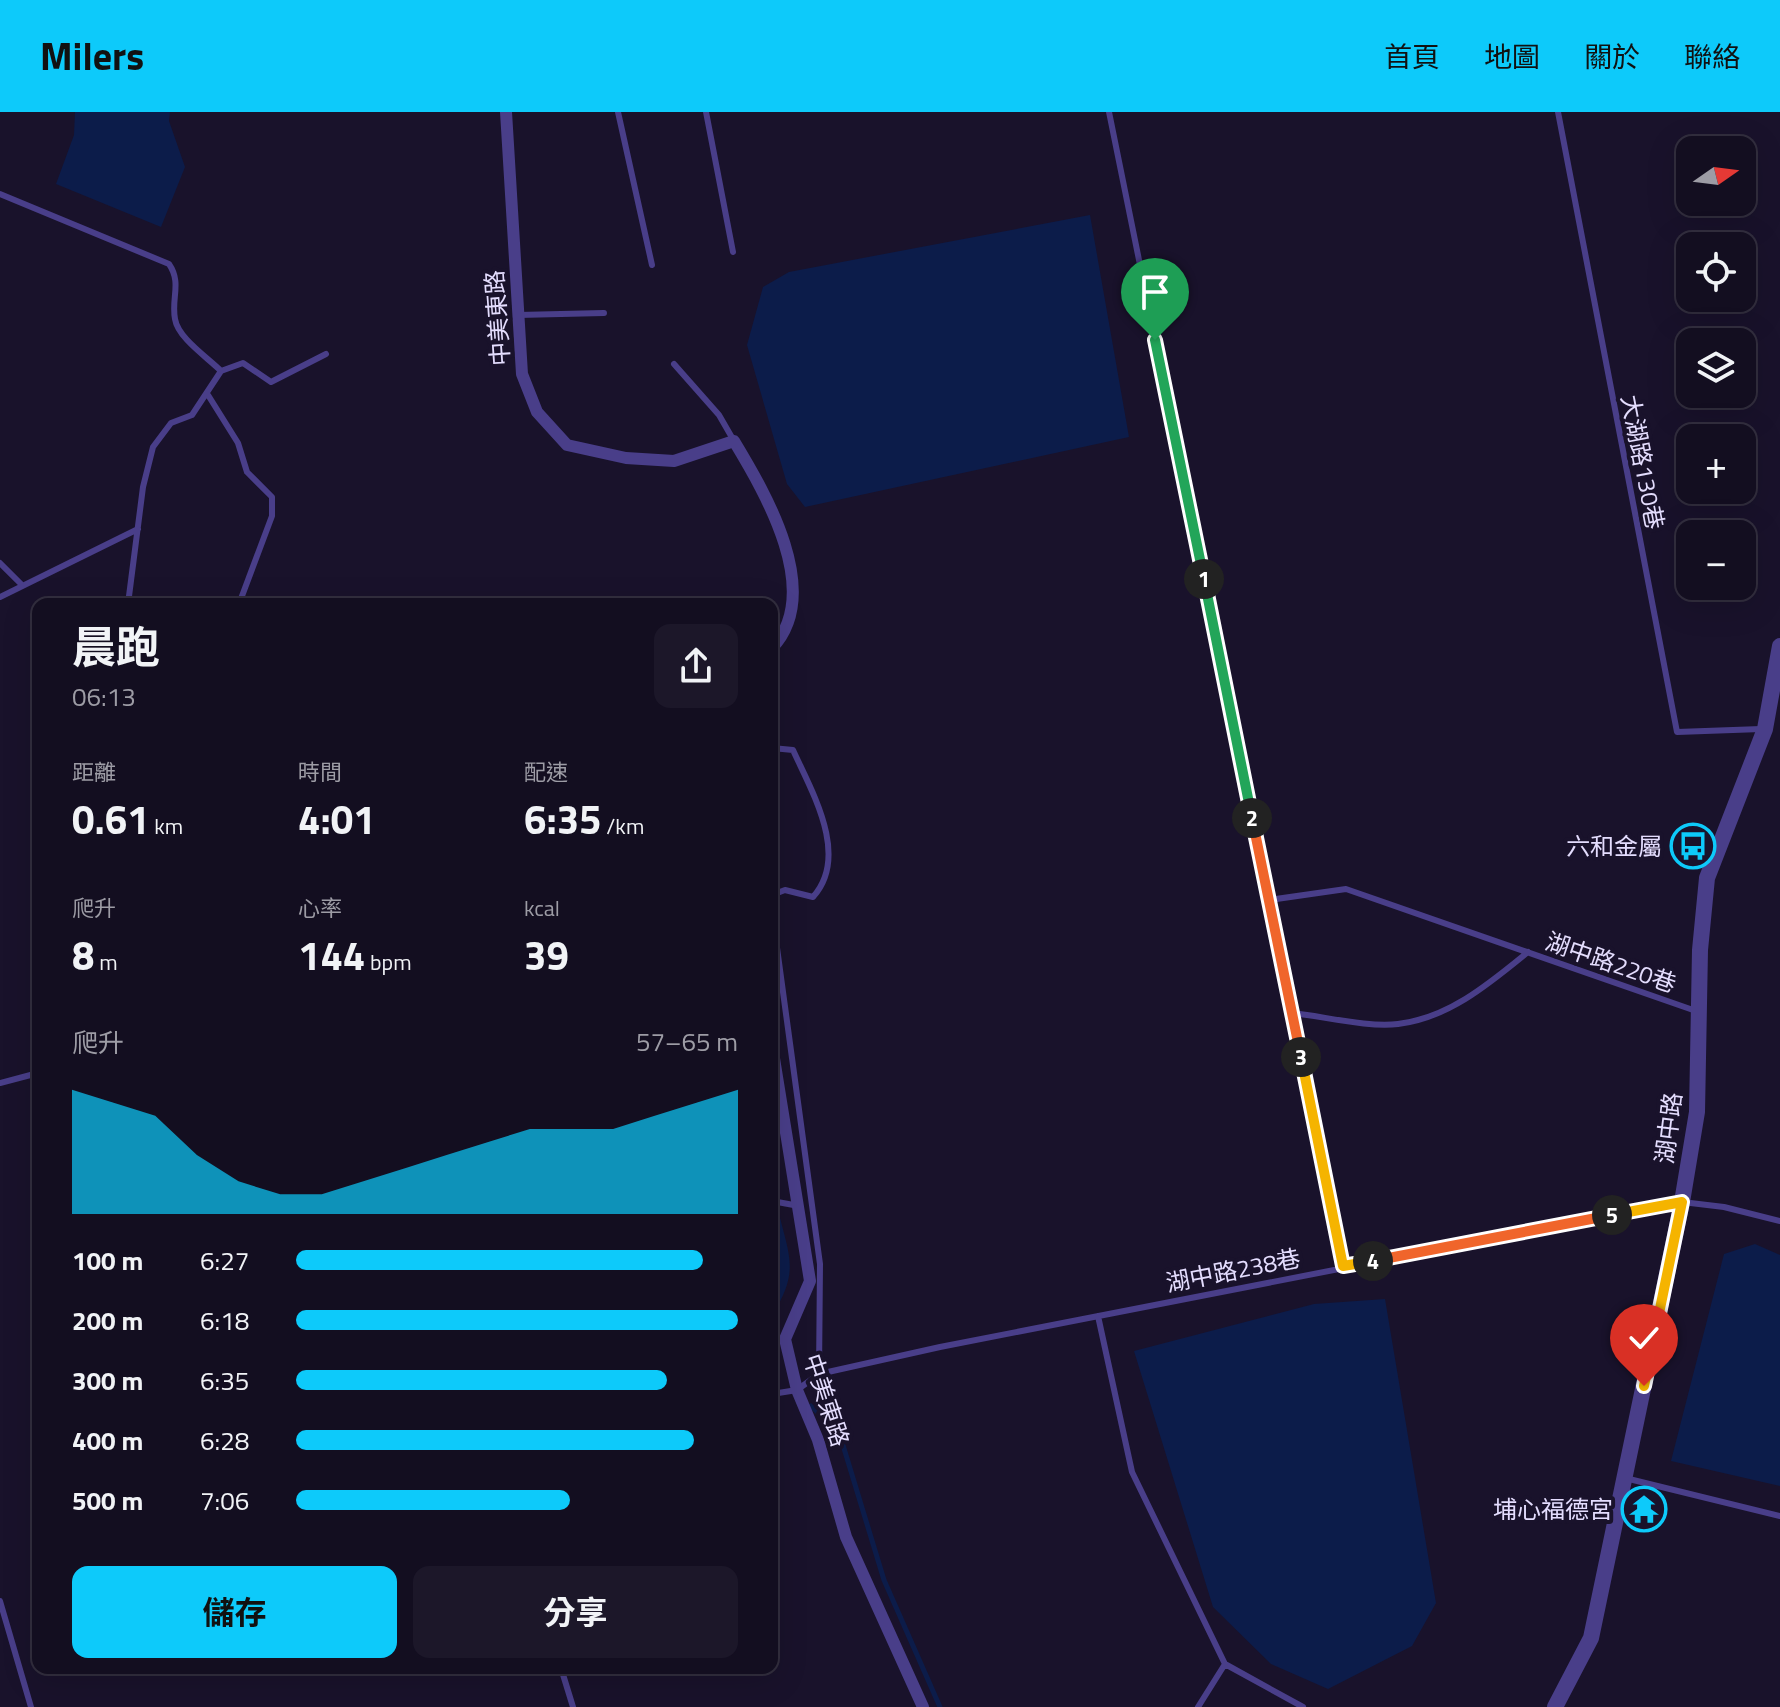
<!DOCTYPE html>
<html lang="zh-TW">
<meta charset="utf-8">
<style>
body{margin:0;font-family:"Titillium Web","Noto Sans TC",sans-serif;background:#1c1729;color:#f1f3f6;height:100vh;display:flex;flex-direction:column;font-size:30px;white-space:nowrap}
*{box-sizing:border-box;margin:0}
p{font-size:26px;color:#9d9ca5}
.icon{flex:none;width:44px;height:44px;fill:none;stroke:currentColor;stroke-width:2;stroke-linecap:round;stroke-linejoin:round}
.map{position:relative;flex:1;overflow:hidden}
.side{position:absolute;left:32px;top:486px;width:746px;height:1076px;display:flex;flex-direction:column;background:#130e20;border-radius:16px;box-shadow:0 8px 32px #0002,0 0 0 2px #322e3e}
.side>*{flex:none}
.needle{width:52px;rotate:76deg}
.tools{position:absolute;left:1676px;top:24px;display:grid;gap:16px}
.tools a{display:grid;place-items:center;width:80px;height:80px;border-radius:16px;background:#130e20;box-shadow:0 8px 32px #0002,0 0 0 2px #322e3e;font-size:40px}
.pin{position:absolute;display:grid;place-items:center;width:68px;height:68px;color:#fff;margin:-82px -34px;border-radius:50% 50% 50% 0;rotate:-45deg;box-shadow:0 0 8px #0007}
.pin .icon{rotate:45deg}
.km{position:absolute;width:40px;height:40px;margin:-20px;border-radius:50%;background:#222;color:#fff;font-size:22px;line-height:40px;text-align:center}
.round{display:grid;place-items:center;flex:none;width:84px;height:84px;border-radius:16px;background:#1c1729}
.headline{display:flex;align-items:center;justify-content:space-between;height:136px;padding:0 40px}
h1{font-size:44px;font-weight:700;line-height:60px}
.stats{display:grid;grid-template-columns:repeat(3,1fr);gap:12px;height:136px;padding:8px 40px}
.stats div{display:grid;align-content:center}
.stats b{font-size:40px;font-weight:700}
.stats small{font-size:22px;font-weight:400}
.stats p{font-size:22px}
.chart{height:224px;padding:16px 40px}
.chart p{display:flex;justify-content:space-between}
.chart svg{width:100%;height:144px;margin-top:8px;fill:#0dcafa;opacity:.7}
.primary-button{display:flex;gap:16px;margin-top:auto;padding:16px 40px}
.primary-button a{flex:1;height:92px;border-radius:16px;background:#0dcafa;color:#111;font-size:32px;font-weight:700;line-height:92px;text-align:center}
.primary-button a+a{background:#1c1729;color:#f1f3f6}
ul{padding:0 40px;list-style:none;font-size:26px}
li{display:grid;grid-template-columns:128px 96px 1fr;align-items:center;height:60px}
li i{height:20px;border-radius:10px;background:#0dcafa}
header{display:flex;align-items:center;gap:48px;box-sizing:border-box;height:112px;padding:0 40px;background:#0dcafa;color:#111}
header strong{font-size:38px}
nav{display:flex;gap:44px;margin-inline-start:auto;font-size:28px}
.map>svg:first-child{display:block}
.water{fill:#0c1c4a}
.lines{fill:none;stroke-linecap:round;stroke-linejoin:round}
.stream{stroke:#0c1c4a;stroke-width:5}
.service{stroke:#493e89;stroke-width:6}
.minor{stroke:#493e89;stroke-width:12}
.tertiary{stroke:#493e89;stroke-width:16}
.split-1-casing{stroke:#fff;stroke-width:16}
.split-2-casing{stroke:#fff;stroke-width:16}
.split-3-casing{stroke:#fff;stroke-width:16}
.split-4-casing{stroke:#fff;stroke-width:16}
.split-5-casing{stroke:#fff;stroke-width:16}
.split-6-casing{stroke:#fff;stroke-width:16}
.split-1{stroke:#22a559;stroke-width:10}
.split-2{stroke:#22a559;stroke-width:10}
.split-3{stroke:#f0652b;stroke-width:10}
.split-4{stroke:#f5b400;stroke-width:10}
.split-5{stroke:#f0652b;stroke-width:10}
.split-6{stroke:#f5b400;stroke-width:10}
.labels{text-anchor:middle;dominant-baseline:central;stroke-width:8;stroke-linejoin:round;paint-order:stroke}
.street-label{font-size:24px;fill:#e4ddfe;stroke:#19122b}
.poi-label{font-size:24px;fill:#e4ddfe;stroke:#19122b;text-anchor:end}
</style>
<header>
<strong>Milers</strong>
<nav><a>首頁</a><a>地圖</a><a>關於</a><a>聯絡</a></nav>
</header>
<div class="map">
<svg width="1780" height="1595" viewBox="0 0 1780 1595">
<rect width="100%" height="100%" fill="#19122b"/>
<path class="water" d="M75,0h95l-1,9 16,46 -24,60 -105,-43 18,-49z
M1090,103l39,222 -324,70 -18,-23 -40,-139 16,-58 26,-15z
M772,1100l7,2c11,44 20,59 -7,101z
M1755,1132l25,11v231l-109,-25 53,-207z
M1385,1187l51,304 -24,43 -84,43 -57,-25 -58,-57 -79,-256 180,-47z"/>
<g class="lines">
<path class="stream" d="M772,1267l4,3
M811,1294l28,26 45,148 56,127"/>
<path class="service" d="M618,0l34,153
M706,0l27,140
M1109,0l234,1154
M1558,0l119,620 84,-3
M0,82l169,70c13,19 2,34 6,55 3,19 32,38 46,52
M518,203l86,-2
M674,252l45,51 15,26
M208,283l30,48 9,29 25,25v19l-33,88
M0,451l22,22
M0,485l138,-68
M128,492l15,-117 10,-40 18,-24 21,-8 29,-44 22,-8 28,19 55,-28
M772,636l21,2c19,42 57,106 20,147l-28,-7 -13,5
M1269,788l77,-11 350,122
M772,799l48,353 -1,110
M1292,901c30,3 77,15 106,11 51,-6 92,-41 130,-72
M0,971l38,-10
M772,1089l27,5
M1098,1204l34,156 93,192 78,43
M772,1282l25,-4 22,-16 121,-27 742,-145 42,5 56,14
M1625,1366l155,38
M0,1489l31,106
M561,1556l12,39
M1198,1595l27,-43"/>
<path class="minor" d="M506,0l16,262 15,38 30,33 59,13 48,3 60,-20c32,53 90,152 38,207
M772,934l38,235 -25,58 12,51 21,50 28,97 77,170"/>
<path class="tertiary" d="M1555,1595l36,-69 91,-436 15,-90 3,-162 7,-72 58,-149 15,-83"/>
</g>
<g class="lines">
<g class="split-1-casing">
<path id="split-1" d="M1155,228l49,239"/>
</g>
<g class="split-2-casing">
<path id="split-2" d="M1204,467l48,239"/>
</g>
<g class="split-3-casing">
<path id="split-3" d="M1252,706l49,239"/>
</g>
<g class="split-4-casing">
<path id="split-4" d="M1301,945l42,209 30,-5"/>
</g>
<g class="split-5-casing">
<path id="split-5" d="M1373,1149l239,-46"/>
</g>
<g class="split-6-casing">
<path id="split-6" d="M1612,1103l70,-13 -38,184"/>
</g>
<use href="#split-1" class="split-1"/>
<use href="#split-2" class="split-2"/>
<use href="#split-3" class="split-3"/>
<use href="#split-4" class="split-4"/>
<use href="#split-5" class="split-5"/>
<use href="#split-6" class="split-6"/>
</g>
<defs>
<g id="bus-ring" transform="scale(2.3)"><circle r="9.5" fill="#19122b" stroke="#0dcafa" stroke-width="1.5"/><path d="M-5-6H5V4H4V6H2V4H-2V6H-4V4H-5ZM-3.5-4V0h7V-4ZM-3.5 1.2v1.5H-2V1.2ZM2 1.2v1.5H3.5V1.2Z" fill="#0dcafa"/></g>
<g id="temple-ring" transform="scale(2.3)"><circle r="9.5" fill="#19122b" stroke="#0dcafa" stroke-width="1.5"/><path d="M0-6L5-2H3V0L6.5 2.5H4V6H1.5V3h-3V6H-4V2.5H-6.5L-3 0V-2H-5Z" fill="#0dcafa"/></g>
</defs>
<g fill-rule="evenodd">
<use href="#bus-ring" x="1693" y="734"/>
<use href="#temple-ring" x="1644" y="1397"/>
</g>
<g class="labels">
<g class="street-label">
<text transform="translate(497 206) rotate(-94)">中美東路</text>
<text transform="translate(1643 350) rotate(79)">大湖路130巷</text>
<text transform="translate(1611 850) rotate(19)">湖中路220巷</text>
<text transform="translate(1668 1016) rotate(-83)">湖中路</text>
<text transform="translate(1233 1158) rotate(-11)">湖中路238巷</text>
<text transform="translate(827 1288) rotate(72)">中美東路</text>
</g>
<g class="poi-label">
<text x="1662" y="734">六和金屬</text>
<text x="1613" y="1397">埔心福德宮</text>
</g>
</g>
</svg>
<div class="tools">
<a><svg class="needle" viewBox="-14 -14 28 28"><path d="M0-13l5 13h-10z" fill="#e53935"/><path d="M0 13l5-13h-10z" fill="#9d9ca5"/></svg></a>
<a><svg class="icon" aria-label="locate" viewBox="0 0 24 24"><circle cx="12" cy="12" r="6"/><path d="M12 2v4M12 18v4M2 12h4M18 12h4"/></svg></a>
<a><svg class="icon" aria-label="layers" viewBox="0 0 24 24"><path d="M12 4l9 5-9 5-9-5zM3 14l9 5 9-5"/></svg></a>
<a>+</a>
<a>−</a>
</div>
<div class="pin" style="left:1155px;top:228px;background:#1e9e55"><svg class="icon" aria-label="arrive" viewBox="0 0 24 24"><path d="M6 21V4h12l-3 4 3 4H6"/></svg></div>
<div class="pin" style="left:1644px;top:1274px;background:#d93025"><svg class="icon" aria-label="check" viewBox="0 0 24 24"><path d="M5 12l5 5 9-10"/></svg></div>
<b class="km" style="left:1204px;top:467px">1</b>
<b class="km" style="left:1252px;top:706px">2</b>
<b class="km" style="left:1301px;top:945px">3</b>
<b class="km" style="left:1373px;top:1149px">4</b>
<b class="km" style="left:1612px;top:1103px">5</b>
<section class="side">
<div class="headline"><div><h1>晨跑</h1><p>06:13</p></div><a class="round"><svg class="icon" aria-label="share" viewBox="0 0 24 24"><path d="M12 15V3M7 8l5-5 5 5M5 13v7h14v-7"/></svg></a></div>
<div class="stats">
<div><p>距離</p><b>0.61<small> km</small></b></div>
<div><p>時間</p><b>4:01</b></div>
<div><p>配速</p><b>6:35<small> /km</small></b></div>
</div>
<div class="stats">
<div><p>爬升</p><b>8<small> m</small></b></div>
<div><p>心率</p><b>144<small> bpm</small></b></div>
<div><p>kcal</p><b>39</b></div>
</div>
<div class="chart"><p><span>爬升</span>57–65 m</p>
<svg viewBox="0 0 160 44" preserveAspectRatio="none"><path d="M0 44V6L10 10L20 14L30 26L40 34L50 38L60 38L70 34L80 30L90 26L100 22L110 18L120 18L130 18L140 14L150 10L160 6V44z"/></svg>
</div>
<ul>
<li><b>100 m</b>6:27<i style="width:92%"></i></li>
<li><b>200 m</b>6:18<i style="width:100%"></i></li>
<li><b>300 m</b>6:35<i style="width:84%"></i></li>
<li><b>400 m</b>6:28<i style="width:90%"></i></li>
<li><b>500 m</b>7:06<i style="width:62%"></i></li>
</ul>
<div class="primary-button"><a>儲存</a><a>分享</a></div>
</section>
</div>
